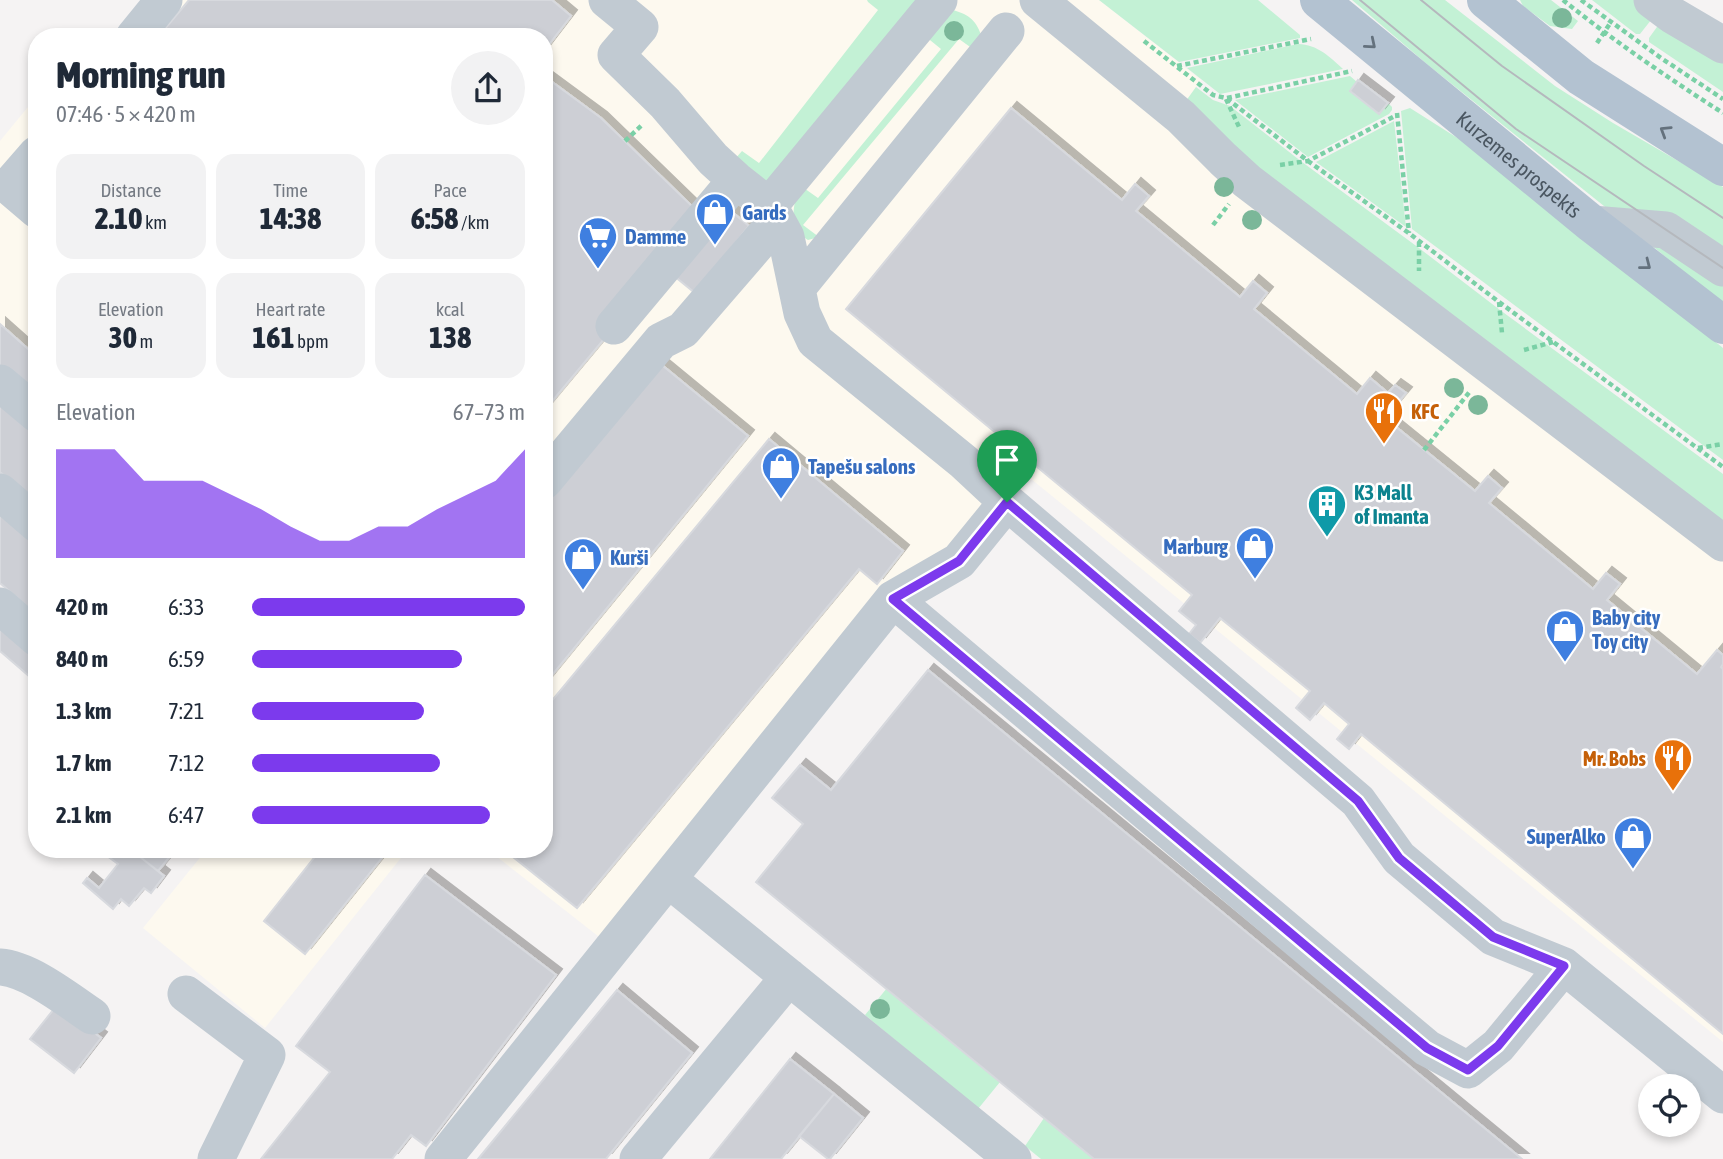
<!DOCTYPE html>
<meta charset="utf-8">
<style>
body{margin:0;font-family:"Asap Condensed",sans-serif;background:#f2f2f3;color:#1f2937;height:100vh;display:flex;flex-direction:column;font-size:26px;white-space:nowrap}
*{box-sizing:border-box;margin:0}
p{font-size:23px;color:#747a83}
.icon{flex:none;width:38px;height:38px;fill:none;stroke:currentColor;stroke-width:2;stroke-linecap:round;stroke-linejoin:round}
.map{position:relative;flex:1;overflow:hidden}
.details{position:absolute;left:28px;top:28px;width:525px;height:830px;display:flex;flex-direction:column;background:#fff;border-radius:28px;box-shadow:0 4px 10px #0003}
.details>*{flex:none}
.fabs{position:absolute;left:1638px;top:1074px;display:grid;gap:14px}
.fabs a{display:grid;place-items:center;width:63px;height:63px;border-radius:50%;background:#fff;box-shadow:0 4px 10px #0003;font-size:35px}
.pin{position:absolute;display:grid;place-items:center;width:60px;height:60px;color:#fff;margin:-72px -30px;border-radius:50% 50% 50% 0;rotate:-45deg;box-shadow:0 0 7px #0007}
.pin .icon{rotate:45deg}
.round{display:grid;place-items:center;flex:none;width:74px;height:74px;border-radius:37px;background:#f2f2f3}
.head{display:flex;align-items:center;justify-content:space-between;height:119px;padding:0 28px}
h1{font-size:38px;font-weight:800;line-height:52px}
.stats{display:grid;grid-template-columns:repeat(3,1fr);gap:10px;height:119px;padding:7px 28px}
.stats div{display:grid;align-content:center;border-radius:18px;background:#f2f2f3;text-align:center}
.stats b{font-size:30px;font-weight:800}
.stats small{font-size:19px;font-weight:400}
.stats p{font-size:19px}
.chart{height:196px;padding:14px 28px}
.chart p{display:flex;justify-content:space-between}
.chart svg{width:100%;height:126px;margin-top:7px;fill:#7c3aed;opacity:.7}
ul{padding:0 28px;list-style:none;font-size:23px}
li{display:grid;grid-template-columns:112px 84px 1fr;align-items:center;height:52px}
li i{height:18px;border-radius:9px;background:#7c3aed}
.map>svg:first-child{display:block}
.commercial{fill:#fdf9ef}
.green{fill:#c3f1d5}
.building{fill:#cdcfd5;stroke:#d7d9de;stroke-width:2;filter:url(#shadow)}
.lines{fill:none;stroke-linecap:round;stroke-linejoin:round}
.path{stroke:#7ad0a6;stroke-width:4.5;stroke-dasharray:5 3.5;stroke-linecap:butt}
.minor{stroke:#c1cad2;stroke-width:37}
.major{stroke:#b3c2d1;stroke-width:38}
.tram{stroke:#b5b8bd;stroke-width:2}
.tree{fill:#7bb799}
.oneway{stroke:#64717d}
.route-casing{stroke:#fff;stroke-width:14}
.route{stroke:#7c3aed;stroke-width:9}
.labels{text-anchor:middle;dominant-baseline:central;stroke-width:5;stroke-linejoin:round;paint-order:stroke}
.street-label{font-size:21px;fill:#4a5661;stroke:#fff}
.shop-label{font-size:21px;font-weight:bold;fill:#366cbe;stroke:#fff;text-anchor:start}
.food-label{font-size:21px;font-weight:bold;fill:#c56008;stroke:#fff;text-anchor:start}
.culture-label{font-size:21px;font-weight:bold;fill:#0d838f;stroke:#fff;text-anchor:start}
</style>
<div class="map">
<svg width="1723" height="1159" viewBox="0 0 1723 1159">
<defs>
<filter id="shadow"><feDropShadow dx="6" dy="-6" stdDeviation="0" flood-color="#0004"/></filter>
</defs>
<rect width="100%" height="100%" fill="#f5f3f3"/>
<path class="commercial" d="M142,0h957l102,80 -18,25 540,422v515l-709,-577 -397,486 -130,-102h57v-812h-432z
M37,96v260l-37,-32v-183z
M207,849h201l-143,179 -122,-100z"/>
<path class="green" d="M867,0h55l-156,183 -31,-24 7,-8 17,12 119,-153 -10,-8z
M1099,0h159l42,35v3l-121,24z
M1352,0h93l110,86 58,37 110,64v67l-109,-40 -186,-149z
M1520,0h31l27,21 -6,8 -22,-3 -27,-20z
M1592,0h45l18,15 -15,19h-4z
M953,10c17,5 24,11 29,28l-9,11 -14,-10 -156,186 16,12 -11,3c-3,-2 -8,-5 -10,-8 -8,-13 -4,-34 3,-46l17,12 123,-149 -16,-13z
M1662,20l61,34v38l-74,-50v-4z
M1298,44c20,1 31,12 45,25l-123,25 -33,-26z
M1350,76l7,6 -7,9 29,22 9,-10 4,4v3l-3,4 -81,43 -73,-57z
M1196,87l17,13 17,6 72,56 117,86 81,62 223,164v53l-481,-365 -59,-57z
M1410,108l87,55 226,185v112l-311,-231 -11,-118z
M1394,121l12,106 -90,-65z
M1645,240l78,37v27z
M887,988l113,94 -22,27 -113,-94z
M1044,1118l50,41h-53l-16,-13z"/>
<path class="building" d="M189,0h363l19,16 -27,35v-14h-386z
M544,76l57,42 98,95 -89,119 -66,79z
M1358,80l30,23 -9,11 -29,-23z
M1011,108l111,92 13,-16 14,12 -13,15 104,86 13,-16 14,12 -13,16 103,85 13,-16 18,15 7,-8 11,8 -21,25 90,73 13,-15 14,12 -13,15 104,86 13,-16 14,11 -13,16 90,74 20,-24 6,5v9l-2,3 2,2v365l-362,-300 -12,15 -12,-10 12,-15 -25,-21 -14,17 -14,-12 14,-17 -90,-73 -20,25 -11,-9 7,-9 -17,-14 13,-16 -346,-286z
M727,208l22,18 -54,67 -22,-18z
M0,324l37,33v40l-37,-32z
M657,361l91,75 -204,249v-187z
M0,402l37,32v70l-37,-32z
M769,439l134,112 -26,33 -18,-15 -282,339 -74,-59h41v-139z
M0,511l37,32v72l-37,-32z
M0,617l37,31v35l-37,-32z
M928,670l594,489h-428l-338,-277 47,-58 -31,-26 28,-33 31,25z
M106,849h6l11,8 7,-8 34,27 -13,17 -7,-5 -15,18 -8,-7 -8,10 -30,-26 4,-5 12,10 19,-24 -15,-11z
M130,849h46l-18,22z
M321,849h58l6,5 -80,100 -41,-33z
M425,875l131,100 -130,171 -15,-11 -19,24h-131l69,-87 -34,-26z
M617,990l75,63 -86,106h-128z
M58,1004l43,34 -27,35 -44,-34z
M790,1059l44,35 -53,65h-71z
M834,1094l29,24 -33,41h-2l-29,-23z"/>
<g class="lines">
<path class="path" d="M1563,0c51,41 105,78 160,113
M1581,0l80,58 62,41
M1144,41l69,54 13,3 82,63 102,73 89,68 224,165
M1597,43l14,-21
M1177,66l134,-27
M1227,98l125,-27
M1226,99l14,30
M1397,113l12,120
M625,141l17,-16
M1280,165l28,-4 89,-46
M1213,225l16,-21
M1419,242v29
M1499,302l3,31
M1524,350l29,-8
M1698,448l25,-4
M1424,450l47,-60"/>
<path class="minor" d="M607,0l33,27 -24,28 49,48 48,56 23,21 33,26 17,31 16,76 13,28 149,121 43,40 351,299 41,57 94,79 71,29 159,129
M1038,0l143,117 42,42 24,22 476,362
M1652,0l20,15 51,30
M134,37l30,-37
M37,154l-28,32 28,24
M769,206l170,-206
M1592,224l74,6 57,38
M797,288l209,-257
M614,326l122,-146
M0,383l37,31
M544,481l117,-140 22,-11 94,-109
M0,492l37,32
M893,599l534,449 41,22 30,-24 66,-80
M0,606l37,32
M668,879l345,280
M0,967c29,2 67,32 92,49
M186,994l81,61 -51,104
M443,1159l450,-560 66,-38 48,-59
M638,1159l151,-182"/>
<g class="major">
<path id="s1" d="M1319,0l273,224 131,101"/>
<path d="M1486,0l95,77 142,90"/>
</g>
<path class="tram" d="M1360,0l156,129 207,139
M1421,0l81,66 142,100 79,52"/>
</g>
<g class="tree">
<circle cx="1562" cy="18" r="10"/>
<circle cx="954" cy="31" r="10"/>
<circle cx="1224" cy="187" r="10"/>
<circle cx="1252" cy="220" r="10"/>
<circle cx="1454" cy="388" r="10"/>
<circle cx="1478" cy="405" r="10"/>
<circle cx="880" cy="1009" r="10"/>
</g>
<defs><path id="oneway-chevron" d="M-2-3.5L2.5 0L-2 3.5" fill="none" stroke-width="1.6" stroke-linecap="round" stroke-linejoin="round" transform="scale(1.75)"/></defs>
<g class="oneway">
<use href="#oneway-chevron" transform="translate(1371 44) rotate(40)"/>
<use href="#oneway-chevron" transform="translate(1665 131) rotate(-148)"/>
<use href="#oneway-chevron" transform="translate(1646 265) rotate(38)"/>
</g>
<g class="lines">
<g class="route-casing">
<path id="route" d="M1007,502l351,299 41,57 94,79 71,29 -66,80 -30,24 -41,-22 -534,-449 66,-38z"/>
</g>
<use href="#route" class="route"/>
</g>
<defs>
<g id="shop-pin" transform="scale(2.0125)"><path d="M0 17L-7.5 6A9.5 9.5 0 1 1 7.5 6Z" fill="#3f7fe0" stroke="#fff"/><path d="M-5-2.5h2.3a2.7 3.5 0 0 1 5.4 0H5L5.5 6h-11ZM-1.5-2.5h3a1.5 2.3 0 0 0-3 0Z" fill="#fff"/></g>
<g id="supermarket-pin" transform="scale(2.0125)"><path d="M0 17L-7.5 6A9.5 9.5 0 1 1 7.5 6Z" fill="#3f7fe0" stroke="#fff"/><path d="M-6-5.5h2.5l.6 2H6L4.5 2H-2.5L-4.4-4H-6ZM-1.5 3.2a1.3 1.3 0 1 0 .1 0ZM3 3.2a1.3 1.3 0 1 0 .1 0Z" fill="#fff"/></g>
<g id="restaurant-pin" transform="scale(2.0125)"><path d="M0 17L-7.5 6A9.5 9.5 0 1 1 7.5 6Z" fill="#e8710a" stroke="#fff"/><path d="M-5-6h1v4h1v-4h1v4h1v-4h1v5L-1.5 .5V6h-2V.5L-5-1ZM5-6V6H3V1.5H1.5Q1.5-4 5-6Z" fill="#fff"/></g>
<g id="building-pin" transform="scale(2.0125)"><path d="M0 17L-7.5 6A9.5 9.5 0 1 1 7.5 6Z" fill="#0f9aa8" stroke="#fff"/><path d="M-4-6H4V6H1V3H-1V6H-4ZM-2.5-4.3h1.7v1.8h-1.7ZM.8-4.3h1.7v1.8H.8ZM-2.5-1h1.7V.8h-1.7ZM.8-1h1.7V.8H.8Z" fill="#fff"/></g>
</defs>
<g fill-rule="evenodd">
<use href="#shop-pin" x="715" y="212"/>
<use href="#supermarket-pin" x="598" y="236"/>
<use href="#restaurant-pin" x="1384" y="411"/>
<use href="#shop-pin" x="781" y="466"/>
<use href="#building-pin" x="1327" y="504"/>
<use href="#shop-pin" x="1255" y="546"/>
<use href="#shop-pin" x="583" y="557"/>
<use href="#shop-pin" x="1565" y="629"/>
<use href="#restaurant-pin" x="1673" y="758"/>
<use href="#shop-pin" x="1633" y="836"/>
</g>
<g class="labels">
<g class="street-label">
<text stroke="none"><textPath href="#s1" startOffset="259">Kurzemes prospekts</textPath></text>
</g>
<g class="shop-label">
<text x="742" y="212">Gards</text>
<text x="625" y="236">Damme</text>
<text x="808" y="466">Tapešu salons</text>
<text x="1228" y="546" text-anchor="end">Marburg</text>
<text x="610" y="557">Kurši</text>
<text x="1592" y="617">Baby city<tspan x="1592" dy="24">Toy city</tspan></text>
<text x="1606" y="836" text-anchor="end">SuperAlko</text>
</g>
<g class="food-label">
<text x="1411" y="411">KFC</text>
<text x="1646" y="758" text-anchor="end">Mr. Bobs</text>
</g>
<g class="culture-label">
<text x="1354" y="492">K3 Mall<tspan x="1354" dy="24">of Imanta</tspan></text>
</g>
</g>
</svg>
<div class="fabs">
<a><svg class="icon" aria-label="locate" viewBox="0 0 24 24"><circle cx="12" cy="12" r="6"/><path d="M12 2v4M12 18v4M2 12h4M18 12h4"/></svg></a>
</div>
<div class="pin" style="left:1007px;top:502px;background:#1e9e55"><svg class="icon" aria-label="arrive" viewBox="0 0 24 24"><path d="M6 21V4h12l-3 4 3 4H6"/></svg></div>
<section class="details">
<div class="head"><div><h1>Morning run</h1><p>07:46 · 5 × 420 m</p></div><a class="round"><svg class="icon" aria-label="share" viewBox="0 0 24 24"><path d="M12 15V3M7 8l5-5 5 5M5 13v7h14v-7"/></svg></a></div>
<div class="stats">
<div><p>Distance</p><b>2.10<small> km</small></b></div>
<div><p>Time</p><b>14:38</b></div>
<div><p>Pace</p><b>6:58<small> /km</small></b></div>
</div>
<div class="stats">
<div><p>Elevation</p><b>30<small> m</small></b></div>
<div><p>Heart rate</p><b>161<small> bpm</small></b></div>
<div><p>kcal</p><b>138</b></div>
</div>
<div class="chart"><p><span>Elevation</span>67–73 m</p>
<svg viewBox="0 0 160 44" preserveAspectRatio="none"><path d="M0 44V6L10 6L20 6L30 17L40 17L50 17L60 22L70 27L80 33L90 38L100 38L110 33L120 33L130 27L140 22L150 17L160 6V44z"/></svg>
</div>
<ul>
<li><b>420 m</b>6:33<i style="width:100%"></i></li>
<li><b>840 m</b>6:59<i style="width:77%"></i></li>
<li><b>1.3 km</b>7:21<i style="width:63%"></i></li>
<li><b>1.7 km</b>7:12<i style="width:69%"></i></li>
<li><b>2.1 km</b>6:47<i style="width:87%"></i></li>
</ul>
</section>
</div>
